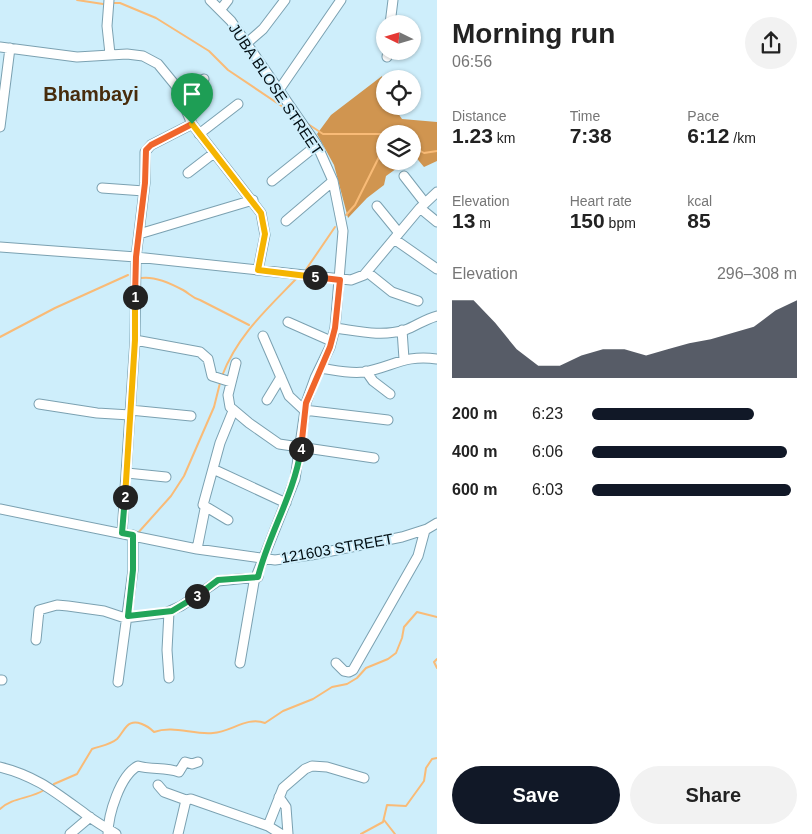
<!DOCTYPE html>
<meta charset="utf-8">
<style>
body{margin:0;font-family:Helvetica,sans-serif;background:#f2f2f2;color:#222;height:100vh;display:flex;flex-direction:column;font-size:19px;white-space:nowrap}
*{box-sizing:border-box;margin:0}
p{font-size:16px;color:#767676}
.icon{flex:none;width:28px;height:28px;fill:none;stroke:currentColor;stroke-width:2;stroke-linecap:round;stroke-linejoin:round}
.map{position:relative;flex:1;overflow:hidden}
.details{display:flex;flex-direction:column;background:#fff;width:375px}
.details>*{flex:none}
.needle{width:32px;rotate:275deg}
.fabs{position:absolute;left:376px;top:15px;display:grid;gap:10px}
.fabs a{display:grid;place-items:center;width:45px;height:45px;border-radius:50%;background:#fff;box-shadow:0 1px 4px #0004;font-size:25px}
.pin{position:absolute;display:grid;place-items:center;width:42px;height:42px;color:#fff;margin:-51px -21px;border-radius:50% 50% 50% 0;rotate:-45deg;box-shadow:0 0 5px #0007}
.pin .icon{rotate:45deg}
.km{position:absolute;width:25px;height:25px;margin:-12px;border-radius:50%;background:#222;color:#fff;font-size:14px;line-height:25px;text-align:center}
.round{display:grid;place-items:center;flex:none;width:52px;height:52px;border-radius:26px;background:#f2f2f2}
.summary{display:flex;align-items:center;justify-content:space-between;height:85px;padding:0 15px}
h1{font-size:28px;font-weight:800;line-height:38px}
.stats{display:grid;grid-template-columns:repeat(3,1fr);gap:8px;height:85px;padding:5px 15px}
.stats div{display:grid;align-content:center}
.stats b{font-size:21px;font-weight:800}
.stats small{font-size:14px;font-weight:400}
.stats p{font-size:14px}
.chart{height:140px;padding:10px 15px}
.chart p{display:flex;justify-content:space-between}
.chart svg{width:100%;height:90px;margin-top:5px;fill:#111827;opacity:.7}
.primary-button{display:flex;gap:10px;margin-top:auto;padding:10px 15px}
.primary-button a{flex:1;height:58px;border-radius:30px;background:#111827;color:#fff;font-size:20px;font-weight:800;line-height:58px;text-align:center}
.primary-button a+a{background:#f2f2f2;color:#222}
ul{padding:0 15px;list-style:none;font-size:16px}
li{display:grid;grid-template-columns:80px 60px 1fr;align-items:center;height:38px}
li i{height:12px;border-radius:6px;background:#111827}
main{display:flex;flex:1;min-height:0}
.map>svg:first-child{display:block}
.forest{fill:#d09550}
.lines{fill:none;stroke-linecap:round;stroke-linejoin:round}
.stream{stroke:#f9bb77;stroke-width:2}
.minor-casing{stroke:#7ba1b1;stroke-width:11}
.minor{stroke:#fff;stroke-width:9}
.split-1-casing{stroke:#fff;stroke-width:10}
.split-2-casing{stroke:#fff;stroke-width:10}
.split-3-casing{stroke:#fff;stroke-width:10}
.split-4-casing{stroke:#fff;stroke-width:10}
.split-5-casing{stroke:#fff;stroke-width:10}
.split-6-casing{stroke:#fff;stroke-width:10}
.split-1{stroke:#f0652b;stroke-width:6}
.split-2{stroke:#f5b400;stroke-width:6}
.split-3{stroke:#22a559;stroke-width:6}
.split-4{stroke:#22a559;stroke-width:6}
.split-5{stroke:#f0652b;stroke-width:6}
.split-6{stroke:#f5b400;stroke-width:6}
.labels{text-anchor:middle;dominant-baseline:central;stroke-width:4;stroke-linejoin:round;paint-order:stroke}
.street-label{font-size:15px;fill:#020e13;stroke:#ceeefb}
.district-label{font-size:20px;font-weight:bold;fill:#472c0c;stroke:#ceeefb}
</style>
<main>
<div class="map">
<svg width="437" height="834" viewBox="0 0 437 834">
<rect width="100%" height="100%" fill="#ceeefb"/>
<path class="forest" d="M382,76l3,10v20h8l9,13 35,3v39l-13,6 -10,-12 -1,2 -1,-23h-27v27h22l-21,15 -2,9 -17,13 -19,20 -14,-53 -17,-31 14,-19z"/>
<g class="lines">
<path class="stream" d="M77,0l26,4
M114,3h6l36,15 53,33 19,19 61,41
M308,124l15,10h62
M390,134h1
M412,146l12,7 13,-2
M346,215l9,-10 30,-60
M305,271l30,-44
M141,278c13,-2 31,6 42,12 7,4 9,8 17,10l49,25
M0,337l55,-29 73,-33
M222,376c15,-40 45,-67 74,-97
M137,534l34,-38 13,-20 30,-69 6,-24
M437,659l-3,3 3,6
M54,784l23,-10 15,-25c8,-3 18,-4 25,-10 4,-4 6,-9 10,-13 8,-8 21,0 27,6 19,-7 39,3 59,1 18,-1 34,-17 52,-10l18,-12 30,-12 19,-12 15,-3 10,-6 9,-10 22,-9 8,-6 6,-15 2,-11 13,-15 20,5
M0,809c13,-12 30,-10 44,-19
M384,820l11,14
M361,834l22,-12 4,-17 19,1 18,-25 2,-13 6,-9 5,-1"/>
<g class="minor-casing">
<path id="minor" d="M109,0l-2,26 3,28
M210,0l21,21 86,124 16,36 10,50 -8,97 -5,19 -15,31 -9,25 -11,76 -41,103 -14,81
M221,9l7,-9
M390,24l3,-24
M247,43l16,-14 22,-29
M0,47l77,10 50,-3 16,2 15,8 18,22 16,38 69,89 4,22 -7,35
M387,57l1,-6
M279,90l62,-90
M180,94l24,-15
M0,127l10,-79
M199,134l39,-30
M188,173l26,-20
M404,176l21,27
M272,181l45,-36
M102,188l42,3
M377,206l22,27
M420,208l17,14
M286,221l47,-40
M139,234l114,-34
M394,239l43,30
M0,247l136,10 215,23 13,-5 56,-67 17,-16
M367,272l25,20 26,9
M288,322l43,19
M335,328c23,3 46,9 70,2 11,-4 20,-11 32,-14
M402,330l2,29
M263,336l26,60 15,14 84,10
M135,340l65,12 8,7 4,17 19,6
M236,363l-8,32 2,12 19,16 30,21 95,14
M320,368c14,2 29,6 44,4 28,-5 41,-18 73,-13
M366,371l7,10 17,13
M267,400l14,-23
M39,404l58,9 33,2
M130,410l61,6
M213,469l73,34
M127,473l39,4
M0,509l197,40 78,11 36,-5 91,-18 25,-8 10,-6
M228,520l-25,-15 17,-62 13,-32
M122,533l13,-193 1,-83 9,-74v-31l6,-7 41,-21
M197,549l8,-40
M169,612l-2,38 2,28
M36,640l3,-30 18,-5 11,1 36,5 21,7 40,-5 16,-7 37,-25 40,-4
M336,663l8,8 5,1 4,-2 65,-114 7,-26
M0,680h2
M118,682l15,-112v-35
M0,767c36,9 55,25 84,46 10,8 21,14 32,21
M158,785l6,7 22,8
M279,797l7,10 2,27
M268,826l15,-38 22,-19 7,-3 15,1 37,11
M70,834l20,-17
M108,834c0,-19 12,-59 30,-68 14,4 27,1 41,6l6,-10 7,2 6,-2
M178,834l8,-34 5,-1 77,27 13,8"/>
</g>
<use href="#minor" class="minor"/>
</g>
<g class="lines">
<g class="split-1-casing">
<path id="split-1" d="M135,297l1,-40 9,-74 1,-33 5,-5 41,-21"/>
</g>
<g class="split-2-casing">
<path id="split-2" d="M125,497l10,-157v-43"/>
</g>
<g class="split-3-casing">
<path id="split-3" d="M125,497l-3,36 11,2v35l-5,46 44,-5 25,-15"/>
</g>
<g class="split-4-casing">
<path id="split-4" d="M197,596l21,-16 40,-3c11,-44 36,-82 43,-128"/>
</g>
<g class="split-5-casing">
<path id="split-5" d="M301,449l5,-46 24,-56 5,-19 5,-48 -25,-3"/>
</g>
<g class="split-6-casing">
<path id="split-6" d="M192,124l69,89 4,21 -7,36 57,7"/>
</g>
<use href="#split-1" class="split-1"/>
<use href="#split-2" class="split-2"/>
<use href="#split-3" class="split-3"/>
<use href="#split-4" class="split-4"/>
<use href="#split-5" class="split-5"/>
<use href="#split-6" class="split-6"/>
</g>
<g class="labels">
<g class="street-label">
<text transform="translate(276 89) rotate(56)">JUBA BLOSE STREET</text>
<text transform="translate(337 548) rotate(-10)">121603 STREET</text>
</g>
<g class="district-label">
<text x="91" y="94">Bhambayi</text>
</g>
</g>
</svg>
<div class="fabs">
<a><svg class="needle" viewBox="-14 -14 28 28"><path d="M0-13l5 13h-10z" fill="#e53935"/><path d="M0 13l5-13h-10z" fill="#767676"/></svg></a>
<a><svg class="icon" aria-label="locate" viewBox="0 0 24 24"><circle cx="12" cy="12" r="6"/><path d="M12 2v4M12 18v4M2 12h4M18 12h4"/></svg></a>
<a><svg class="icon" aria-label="layers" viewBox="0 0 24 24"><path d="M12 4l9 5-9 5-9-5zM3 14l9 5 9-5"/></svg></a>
</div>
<div class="pin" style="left:192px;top:124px;background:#1e9e55"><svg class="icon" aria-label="arrive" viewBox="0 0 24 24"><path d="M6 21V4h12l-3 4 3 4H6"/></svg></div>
<b class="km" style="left:135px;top:297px">1</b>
<b class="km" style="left:125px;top:497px">2</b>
<b class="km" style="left:197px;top:596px">3</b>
<b class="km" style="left:301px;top:449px">4</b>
<b class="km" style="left:315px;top:277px">5</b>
</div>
<section class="details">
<div class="summary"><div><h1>Morning run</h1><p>06:56</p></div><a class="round"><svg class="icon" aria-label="share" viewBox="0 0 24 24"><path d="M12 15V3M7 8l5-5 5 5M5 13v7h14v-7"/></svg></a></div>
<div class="stats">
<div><p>Distance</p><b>1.23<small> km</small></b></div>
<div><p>Time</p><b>7:38</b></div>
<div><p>Pace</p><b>6:12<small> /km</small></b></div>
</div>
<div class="stats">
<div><p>Elevation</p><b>13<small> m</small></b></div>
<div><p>Heart rate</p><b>150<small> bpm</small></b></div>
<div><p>kcal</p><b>85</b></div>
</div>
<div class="chart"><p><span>Elevation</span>296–308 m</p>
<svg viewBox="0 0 160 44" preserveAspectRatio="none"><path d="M0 44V6L10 6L20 17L30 30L40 38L50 38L60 33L70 30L80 30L90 33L100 30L110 27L120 25L130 22L140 19L150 11L160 6V44z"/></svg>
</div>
<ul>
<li><b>200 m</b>6:23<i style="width:79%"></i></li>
<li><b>400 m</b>6:06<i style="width:95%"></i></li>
<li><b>600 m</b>6:03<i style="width:97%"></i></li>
</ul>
<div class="primary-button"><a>Save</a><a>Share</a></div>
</section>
</main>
